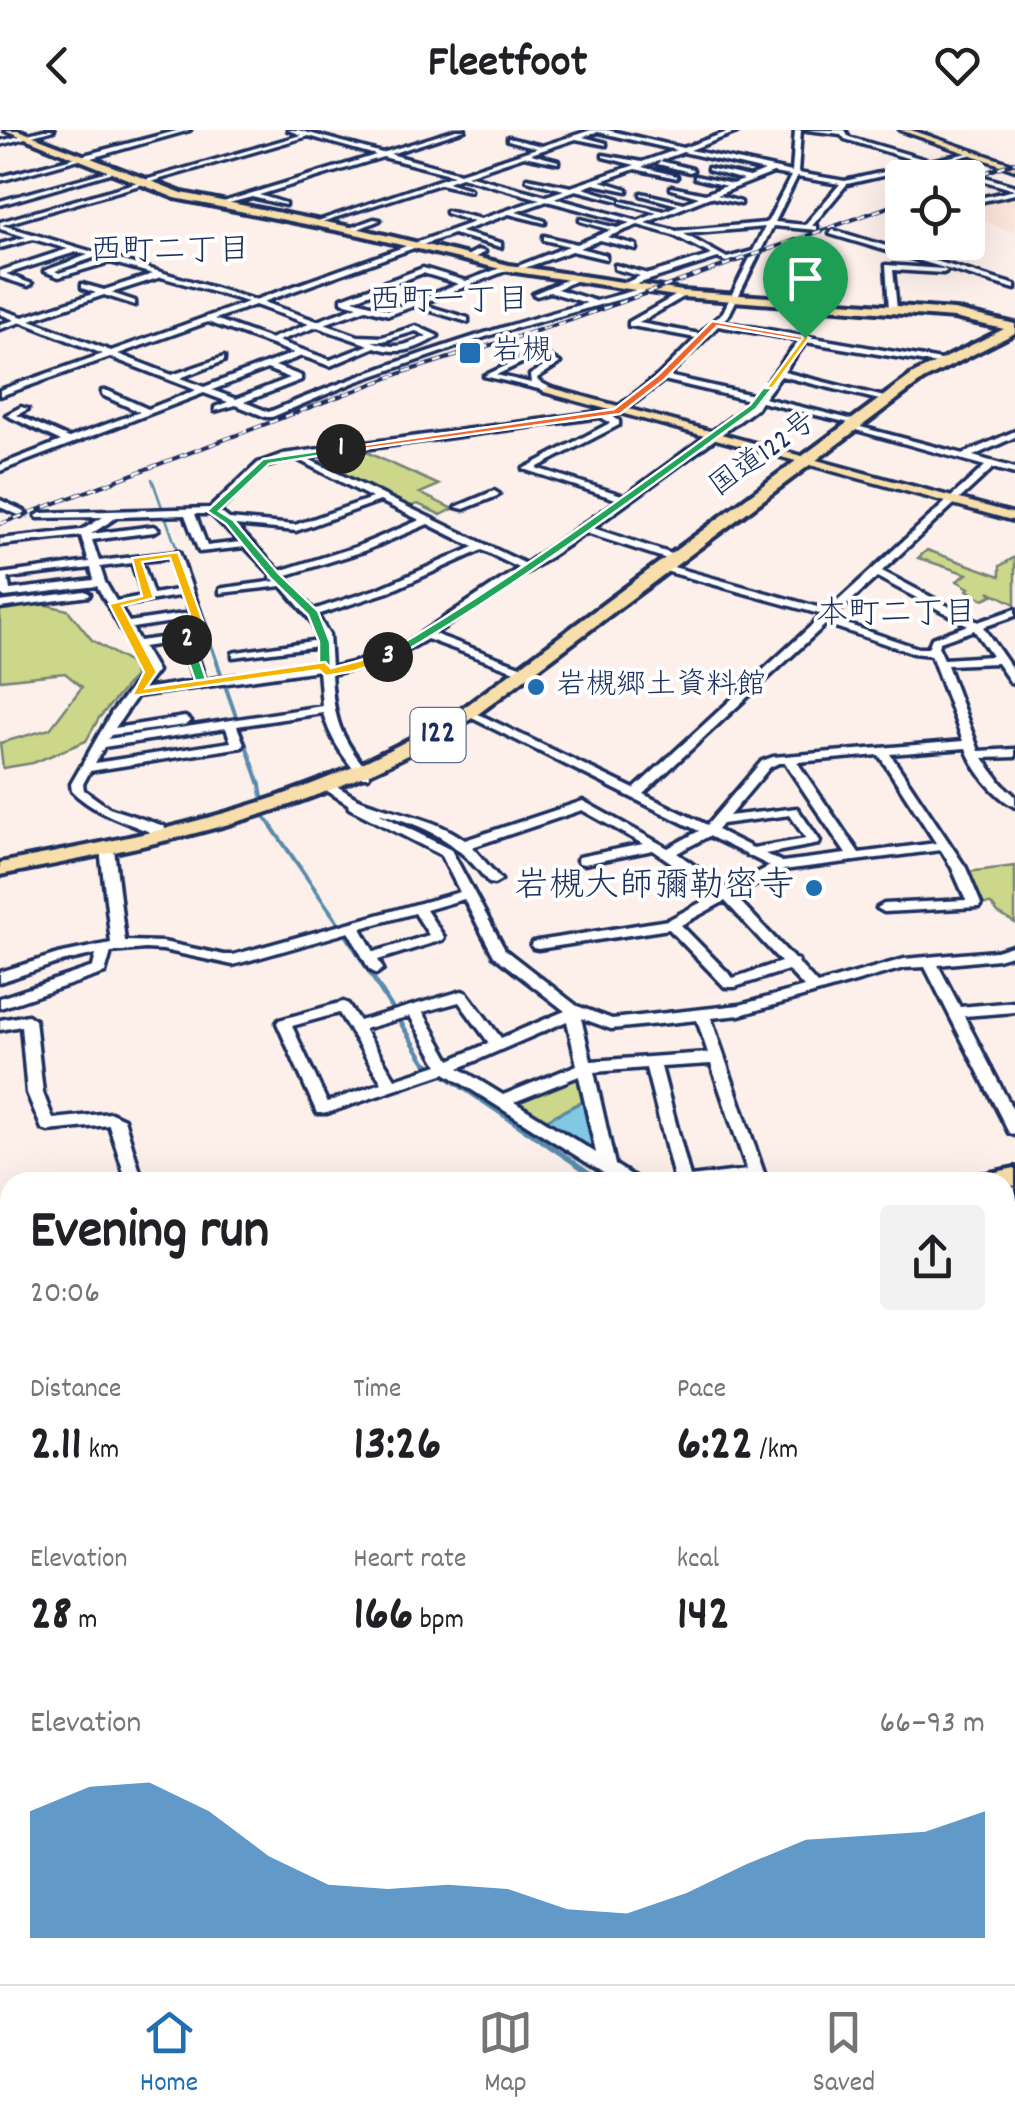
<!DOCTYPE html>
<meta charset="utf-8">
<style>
body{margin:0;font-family:Dekko,"Klee One",sans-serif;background:#f2f2f2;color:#202124;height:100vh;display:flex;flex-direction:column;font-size:38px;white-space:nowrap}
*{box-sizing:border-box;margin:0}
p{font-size:32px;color:#757577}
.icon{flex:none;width:55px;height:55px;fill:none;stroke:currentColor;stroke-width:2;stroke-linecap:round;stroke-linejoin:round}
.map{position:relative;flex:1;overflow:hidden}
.drawer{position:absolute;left:0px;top:1042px;width:1015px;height:812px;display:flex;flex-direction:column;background:#fff;border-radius:30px 30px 0 0;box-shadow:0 10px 40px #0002}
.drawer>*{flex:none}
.fabs{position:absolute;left:885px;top:30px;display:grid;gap:20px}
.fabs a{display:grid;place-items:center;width:100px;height:100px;border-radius:10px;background:#fff;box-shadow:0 10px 40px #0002;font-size:50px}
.pin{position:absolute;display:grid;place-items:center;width:85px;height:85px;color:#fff;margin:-102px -42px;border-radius:50% 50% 50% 0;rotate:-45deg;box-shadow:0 0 10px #0007}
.pin .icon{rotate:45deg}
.km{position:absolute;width:50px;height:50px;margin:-25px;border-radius:50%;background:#222;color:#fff;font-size:28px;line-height:50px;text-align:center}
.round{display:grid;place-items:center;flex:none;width:105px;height:105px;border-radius:10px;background:#f2f2f2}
.summary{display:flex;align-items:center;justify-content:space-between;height:170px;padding:0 30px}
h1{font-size:55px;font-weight:700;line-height:75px}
.figures{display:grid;grid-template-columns:repeat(3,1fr);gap:15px;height:170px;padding:10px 30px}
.figures div{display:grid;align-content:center}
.figures b{font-size:50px;font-weight:700}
.figures small{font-size:28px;font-weight:400}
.figures p{font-size:28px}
.chart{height:280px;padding:20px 30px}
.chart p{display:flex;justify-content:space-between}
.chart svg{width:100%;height:180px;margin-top:10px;fill:#1f6fb2;opacity:.7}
header{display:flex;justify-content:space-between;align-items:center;height:130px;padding:0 30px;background:#fff;font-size:45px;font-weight:700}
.menu{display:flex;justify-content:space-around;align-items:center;height:140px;border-top:2px solid #e0e0e0;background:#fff;font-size:28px;color:#757577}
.menu a{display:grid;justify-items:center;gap:5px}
.menu .active{color:#1f6fb2}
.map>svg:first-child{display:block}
.built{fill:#fce5db}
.green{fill:#ccd78a;stroke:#748374;stroke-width:2.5}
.water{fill:#81c8e2;stroke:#588bad;stroke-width:2.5}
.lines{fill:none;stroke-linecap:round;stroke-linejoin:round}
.stream-far3{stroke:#588bad;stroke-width:2.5}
.stream-far2{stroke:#588bad;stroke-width:4}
.stream-far1{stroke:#588bad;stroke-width:5}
.stream{stroke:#588bad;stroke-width:8}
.minor-tunnel-far1{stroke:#d0c9ce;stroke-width:8;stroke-dasharray:8 4;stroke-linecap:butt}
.minor-tunnel{stroke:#d0c9ce;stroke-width:9;stroke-dasharray:9 5;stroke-linecap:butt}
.minor-casing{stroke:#1b2f5e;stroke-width:7}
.major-casing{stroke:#1b2f5e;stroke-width:7}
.highway-casing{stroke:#1b2f5e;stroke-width:8}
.minor{fill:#fff;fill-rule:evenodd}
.major{fill:#f8deab;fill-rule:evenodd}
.highway{fill:#f8deab;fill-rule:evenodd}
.rail-casing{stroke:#1b2f5e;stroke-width:4}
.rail{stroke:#fff;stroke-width:2.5;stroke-dasharray:8;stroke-linecap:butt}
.split-1{fill:#f0652b;stroke:#fff;stroke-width:2.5}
.split-2{fill:#22a559;stroke:#fff;stroke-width:2.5}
.split-3{fill:#f5b400;stroke:#fff;stroke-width:2.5}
.split-4{fill:#22a559;stroke:#fff;stroke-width:2.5}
.split-5{fill:#f5b400;stroke:#fff;stroke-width:2.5}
.poi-dot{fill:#1f6fb2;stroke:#fff;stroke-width:4}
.labels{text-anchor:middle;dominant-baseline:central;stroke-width:8;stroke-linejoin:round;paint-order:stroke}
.far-poi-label{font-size:30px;fill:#1b2f5e;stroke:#fff;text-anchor:start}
.far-street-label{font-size:30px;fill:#1b2f5e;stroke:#fff}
.far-neighbourhood-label{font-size:32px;fill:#1b2f5e;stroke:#fff}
.shield{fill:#fff;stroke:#5f6d8e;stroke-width:2.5}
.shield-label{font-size:32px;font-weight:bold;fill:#1b2f5e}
.poi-label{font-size:35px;fill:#1b2f5e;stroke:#fff;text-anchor:end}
</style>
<header><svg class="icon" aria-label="back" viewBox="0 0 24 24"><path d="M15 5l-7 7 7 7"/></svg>Fleetfoot<svg class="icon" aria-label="heart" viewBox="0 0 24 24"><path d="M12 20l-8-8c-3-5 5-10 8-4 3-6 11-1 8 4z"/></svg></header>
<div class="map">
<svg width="1015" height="1854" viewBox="0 0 1015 1854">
<rect width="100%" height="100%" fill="#fdf0ea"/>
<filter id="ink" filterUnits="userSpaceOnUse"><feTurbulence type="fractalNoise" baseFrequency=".01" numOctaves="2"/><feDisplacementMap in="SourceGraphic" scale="20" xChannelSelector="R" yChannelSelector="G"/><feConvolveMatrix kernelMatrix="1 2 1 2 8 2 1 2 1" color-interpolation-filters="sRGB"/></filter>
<g filter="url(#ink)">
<path class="built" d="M1015,63v40l-47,-18v-16l15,1z"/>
<path class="green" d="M366,322l73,33 -19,8 33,16 -12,6 -23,-11 -13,4 -91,-46z
M927,420l73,26v-10l15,-9v47l-26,-13 4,4 -10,4 -16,-9 2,-2 -12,-7 10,-7 -49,-16z
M42,474l26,6 24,30 41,25 1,12 -35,41 -13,23 -53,22 -30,5 -3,-25 50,-14 32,-42 -17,-14 -65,7v-73z
M1015,736v57l-17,-10 -7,-9h-9l-15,-32z
M580,943l7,25 -43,23 -28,-17 1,-6z"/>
<path class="water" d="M588,969l12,53 -5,2 -50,-33z"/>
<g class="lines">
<path class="stream-far3" d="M152,349l27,76"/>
<path class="stream-far2" d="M198,478l62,177 5,32 85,123"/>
<path class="stream-far1" d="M348,807l77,125 166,112 1,8"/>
<path class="stream" d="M780,1845l2,9"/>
<path class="minor-tunnel-far1" d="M816,99l17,3"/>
<path class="minor-tunnel" d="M21,383l20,3"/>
<g class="minor-casing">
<path id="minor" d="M44,0h10l-54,15v-4z
M180,0h10l-106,30 -5,-1 -79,22v-4z
M288,0h10l84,23 74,-23h9l-75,24 70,19 77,-25 -29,-8v-2l34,8 49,-16h16l76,18 50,-18h9l-52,20 102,22 3,-42h6l-3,43 47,8 78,-18 -78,-24 -4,-5 -34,-4h38l4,7 81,24 43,-9v2l-35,9 77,23v8l-32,7 -15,-6v-4l16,6 31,-7 -85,-25 -83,19 -35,42h5v4l-44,-4 -43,87 -8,9 219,38 3,1v4l-138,-23 -22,30 108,27 -4,3 -107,-26 -17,22 98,24 -4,3 -97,-23 -5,7 -163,119 85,28v4h-8l-84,-27 -152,101 94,35v4h-8l-93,-34 -39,22 -57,13c3,48 9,63 39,100l-2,3h-8c-17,-20 -30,-39 -37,-64l-86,13 7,18 -2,3 -152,24 -7,13 1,6 25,18 55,18 7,9 -6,4c-31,-16 -67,-22 -93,-48l-1,-7 41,-72 33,-41 -48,-85 -92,11 -5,-3v-20l89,-12 -8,-26 -81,9v-6l82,-9 21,-13 -65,1 -2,-2 5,-3 169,-5 48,-45 25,-9 331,-44 45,-35 37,-37 -64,-12h-3v-4l53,-30 3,4 -46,27 61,11 23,-22 28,-56 -25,6 -8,-4 -97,31v-4l19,-9 -25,-7v-4l33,9 64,-19 -39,-20 -35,-10 -31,12 29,8v4l-36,-9 -21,8 27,7v4l-34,-8 -59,21v-4l56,-22 -25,-6v-4l33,8 34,-14 -31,-9v-2l37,9 13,-5 -83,-22 -31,11 29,9v2l-36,-9 -49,18 41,11v4l-48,-13 -190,68 54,19 41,-15 -16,-4v-4l81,-30 43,13 40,-15 7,2 -92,36 47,14v4l-54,-16 -25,9 -23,-6 -42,15 34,12 24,1 34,-11 22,10c-21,13 -39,20 -63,11l-45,19 -28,-10 -27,10 26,10v4l-57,22 25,10c104,-44 209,-79 318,-109l-37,-11 -13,4 -4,-2 37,-16 7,2 -20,9 39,12 47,-13 3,4 -152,42 -139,48 -83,35h-6l-30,-12 -21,6v-4l13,-5 -24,-9 -204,78v-6l61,-24 -55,-26 15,-8 7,2 -11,6 52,23 71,-26 -38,-17v-4h6l40,18 48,-19 -86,-33 -110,39v-6l103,-36 -81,-32 -22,7v-5l15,-4 -15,-6v-5l23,8 73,-24 -14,-5v-4l22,6 49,-16 -43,-12 -51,15 -15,-6 44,-16 -12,-3 -70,22 26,10 -4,2 -28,-9v-6l68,-22 -35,-10 -33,9v-4l26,-7 -26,-8v-7l301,-87zM598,2l78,18 -34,12 -39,-7v2l32,8 -64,22 -44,-9v2l37,10 -18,6 -79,-21 57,-19 34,7v-2l-27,-7 45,-15 30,6v-2l-23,-6zM308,6l68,19 -159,49v2l35,-9 33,8v-2l-26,-8 124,-38 71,18 -139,47v2l125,-40 30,7v-2l-23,-7 14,-5 79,22 -59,20 -35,-8v2l28,9 -219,78 -253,-75zM683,22l82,19 -15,6 -42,-9v2l36,10 -12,4 -37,-8v2l31,8 -21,8 -34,-7v2l28,8 -15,6 -43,-10v2l37,10 -14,6 -43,-10v2l36,10 -19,8 -84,-23 22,-8 43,11v-2l-36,-11 11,-4 33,7v-2l-26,-8 34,-12 42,9v-2l-35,-9zM773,43l18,3 -23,45 -3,2 -89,8 -31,-8 65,-26 31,7v-2l-24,-7zM797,47l43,7 -35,41 -30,-3zM765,97l-12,24 -26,7 -43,-24zM96,127l6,2 -43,14 -4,-2zM423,143l36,11 -70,26 -36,-10zM161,147l87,25 -137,49 -81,-31 74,-25 31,10v-4l-24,-8zM255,175l54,19 -39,15 -55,-20zM208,192l86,31 -90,34 -24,-9 44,-17v-4l-52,18 -54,-21zM718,196l81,14 -42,56 -89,-20zM317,197l52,18 -39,15 -52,-19zM416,201l11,5c-24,10 -29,14 -55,5h11zM267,239l23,9 -54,21 -24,-9zM664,250l89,21 -128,95 -89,-28 83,-43v-4l-8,-6 9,-1zM601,287l9,6 -87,46 96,31 -93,64 -222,-107zM295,328l77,40 -77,27 -66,-6 -10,-8 45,-44zM380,371l40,19 -64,27 -77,24 -44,-46 61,6zM195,384h16l29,28 -33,4zM185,385l14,37 46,-5 26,27v4l5,3 -52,7 -4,1v4l62,-7 30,36 7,18 -82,12 -4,1v4l86,-11v17l-114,17 -13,-40 16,-5 -29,-83 -80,9 -7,-21 62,-8 5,-3 -5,-3 -63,8 26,-17zM428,394l46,23 -94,41 -67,22 -29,-34 80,-25zM482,420l37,18 -114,76 -25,12 -49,12 -2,-33 -12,-20 71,-23zM171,428l11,31 -29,5 -11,-33zM132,433l11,33 -27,5 -11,-19 -5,-15zM91,438l3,12 -84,10 -2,-12zM184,465l6,18 -61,9 -10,-16zM192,489l5,14 -58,8 -7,-13zM182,511l12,40 -51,8 14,-18 -14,-24zM319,540l3,36 -214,33 3,-4 74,-10 6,-4 -6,-4 -70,11 22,-32zM226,598l5,14 -136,21 9,-16z
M660,31l32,8 1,1 -3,2 -32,-8z
M112,40l5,1 -117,34v-4z
M374,89l6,1 -29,12 -7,-2z
M833,100l182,55v4l-185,-55z
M478,120l7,2 -15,8 -7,-2z
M886,135l57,4 4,2 -4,2 -50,-3 4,39 -4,2 -4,-2z
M529,225h18l13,8 -23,15 1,3 13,7v4l-67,-16zM530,229h13l7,4 -20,12 1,8 -35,-8z
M849,294l114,30 52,-23v6l-42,19 42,12v6l-22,-6 -111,103 96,51 37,-13v7l-32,11 32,46v11l-4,-1 -14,-20 -50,2 32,86 36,-2v8l-32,1 19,26 13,12v11c-21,-11 -42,-38 -49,-59l-76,6 76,114 15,36 -2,3 -95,5 -7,-4 7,-4 82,-4 -14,-32 -11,-18 -158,20 -48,26 59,63 4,1 1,4 18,20 87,-25 92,-8 19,-6v9l-17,5 -60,6 22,42 55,-5v10l-51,4 51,98v21l-6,-2 -2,-4 -82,-162 -21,1 -164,47 -29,3 56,164h-92l-29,-114 -52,4 21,93 21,13 2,4h-20l-173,-109 -118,40h-10l-40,-90 2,-3 64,-18 5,2 11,17 103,-30 5,2 34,45 64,-27 -71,-55 -30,-57 -38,11 18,27 -2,3 -64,20 5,9 -7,5 -7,-5 -20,-37 -116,33 -70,-15 -18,-1 -34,3 -6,21 -105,35v-10l93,-31 3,-13 -35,8 -61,20v-10l58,-18 53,-11 -11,-94 2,-3h10l2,3 11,92 38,1 61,13h9l227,-63 -19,-37 -92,-47 -1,-4 -22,-14v-6c13,0 22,11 35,16 36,14 72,17 104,40l118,-39 85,47 31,-17 -237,-118 6,-4 4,2 162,78 189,-174 -165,-46v-4h8l162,45 157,-144 -136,-38zM877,447l91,48 -36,13 -4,10h-10l-87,-29zM826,494l87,29 18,2 32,86 -190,16 -11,4 -55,64 -64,-31zM974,500l18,26 -48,3 -6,-13 2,-4zM879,625l57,88 -77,10 -62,-91zM779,633h6l61,91 -64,8 -17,-8 54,-10 1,-3 -23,-33 -68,8 41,-49zM582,680l61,34 -64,13 -2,3 2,3 5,1 69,-14 64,44 -49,26 -130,21 -5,1 -2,3 2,3 5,1 131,-20 56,58h10l53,-17 16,17 -64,18 -128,14 -35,-13 -72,-56 -54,-100 -73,-37c50,13 79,28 111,70l5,1 7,-4 -29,-33zM790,685l16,24 -53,9 -36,-18 5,-6zM709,706l61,30 -43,23 -50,-36zM725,771l56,61 -48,16 -52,-53zM415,783l14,22 -55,17 -13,-24zM459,872l30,41 -39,17 -27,-48zM339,883l43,70 -55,19 -35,-76zM410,886l28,49 -43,14 -31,-50zM581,888l30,11 86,-9 11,33 -117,8zM567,891l10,44 -74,30 -44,-27zM711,934l36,106 -57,7 -29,-110zM579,946l17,77 -82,-51z
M494,361l5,3 -2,2 -33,13 -8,-2z
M0,370l24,11 2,2 -5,3 -21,-9z
M85,461l5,3 -1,2 -89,12v-6z
M28,885l7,5 8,73 10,26 58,-6 13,6 19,63h-16l-18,-57 -61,6 -6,-2 -15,-36 -6,-67 -21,4v-10z
M10,1130v14l-10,2v-14z
M1015,1201v14l-10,1v-14z
M1005,1341l7,2 3,7v36l-7,-2 -3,-7z
M1015,1435v18l-10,1v-18z
M0,1580l8,3 2,5v34l-8,-4 -2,-5z
M1005,1836l7,18h-24l-3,-9h20z
M308,1845h34l4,9h-33z
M374,1845h24v9h-24z
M533,1845h24v9h-24z"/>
</g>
<g class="major-casing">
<path id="major" d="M900,0h11l104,35v5z
M548,257l467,127v7l-471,-129 -1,-2z"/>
</g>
<g class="highway-casing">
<path id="highway" d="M5,0h13l164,63 178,36 149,36 173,26 272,19 61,14v9l-92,47 -449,337c-152,96 -300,124 -474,158v-12c171,-33 312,-60 462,-154l451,-335 91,-45 -50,-11 -272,-21 -173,-26 -149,-36 -185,-37z
M1015,1038v18l-42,-4 3,-6z
M1015,1057v18l-10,2v-18z
M10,1220v41l-10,2v-41z"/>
</g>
<use href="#minor" class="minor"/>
<use href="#major" class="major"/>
<use href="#highway" class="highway"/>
<g class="rail-casing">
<path id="rail" d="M968,49l47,-17
M0,394l404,-152 167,-52 331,-118"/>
</g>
<use href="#rail" class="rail"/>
</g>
</g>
<path class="split-1" d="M712,191l97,17 -4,3 -88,-15 -52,53 -45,35 -279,38 -5,-3 278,-40 44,-34z"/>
<path class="split-2" d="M345,317l-4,5 -72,12 -50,47 14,9 46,54 39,37 12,31 1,24 -134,20 -16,-46 6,-3 6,3 13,39 113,-16v-21l-11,-27 -37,-36 -45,-55 -19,-13 56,-52z"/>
<path class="split-3" d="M178,422l30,83 -25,8 -1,-8 14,-3 -26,-74 -28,4 12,36 -32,8 35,66 -11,16 179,-26 6,6 57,-15 6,4 -39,14 -29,5 -7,-6 -187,26 12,-24 -35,-68 33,-8 -10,-38z"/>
<path class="split-4" d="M766,254l8,2 -18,23c-119,87 -236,176 -364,250h-8v-5c128,-74 246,-163 366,-249z"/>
<path class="split-5" d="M805,205l4,3 -36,50h-7z"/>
<g class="poi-dot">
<rect x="458" y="211" width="24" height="24" rx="5"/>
<circle cx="536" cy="557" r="10"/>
<circle cx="814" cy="758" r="10"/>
</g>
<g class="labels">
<g class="far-poi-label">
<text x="492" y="223">岩槻</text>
<text x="556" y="557">岩槻郷土資料館</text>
</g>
<g class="far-street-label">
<text transform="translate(764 326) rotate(-36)">国道122号</text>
</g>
<g class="far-neighbourhood-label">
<text x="170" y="123">西町二丁目</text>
<text x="449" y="173">西町一丁目</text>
<text x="896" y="486">本町二丁目</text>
</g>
<rect class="shield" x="410.5" y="578" width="55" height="54" rx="8"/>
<g class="shield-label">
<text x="438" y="605">122</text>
</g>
<g class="poi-label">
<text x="794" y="758">岩槻大師彌勒密寺</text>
</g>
</g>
</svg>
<div class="fabs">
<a><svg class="icon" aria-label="locate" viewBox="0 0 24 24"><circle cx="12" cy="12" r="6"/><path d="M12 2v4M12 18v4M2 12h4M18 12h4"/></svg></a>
</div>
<div class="pin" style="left:805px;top:208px;background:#1e9e55"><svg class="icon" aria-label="arrive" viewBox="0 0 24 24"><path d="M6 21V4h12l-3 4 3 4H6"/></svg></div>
<b class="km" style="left:341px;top:319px">1</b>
<b class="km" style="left:187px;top:510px">2</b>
<b class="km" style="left:388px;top:527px">3</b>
<section class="drawer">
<div class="summary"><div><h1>Evening run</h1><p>20:06</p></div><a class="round"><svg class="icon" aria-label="share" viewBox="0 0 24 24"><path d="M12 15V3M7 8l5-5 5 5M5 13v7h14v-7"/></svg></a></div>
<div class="figures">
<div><p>Distance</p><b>2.11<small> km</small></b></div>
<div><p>Time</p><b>13:26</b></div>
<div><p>Pace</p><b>6:22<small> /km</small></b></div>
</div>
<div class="figures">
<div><p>Elevation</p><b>28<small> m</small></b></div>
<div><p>Heart rate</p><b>166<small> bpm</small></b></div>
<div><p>kcal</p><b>142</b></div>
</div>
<div class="chart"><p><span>Elevation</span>66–93 m</p>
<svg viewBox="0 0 160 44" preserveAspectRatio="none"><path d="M0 44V13L10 7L20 6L30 13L40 24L50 31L60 32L70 31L80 32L90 37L100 38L110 33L120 26L130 20L140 19L150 18L160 13V44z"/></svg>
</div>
</section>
</div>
<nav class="menu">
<a class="active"><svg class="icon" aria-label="home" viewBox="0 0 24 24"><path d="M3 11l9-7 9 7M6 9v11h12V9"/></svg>Home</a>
<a><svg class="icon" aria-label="map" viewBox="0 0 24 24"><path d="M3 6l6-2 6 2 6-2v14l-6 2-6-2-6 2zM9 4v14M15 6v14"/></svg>Map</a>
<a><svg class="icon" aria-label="saved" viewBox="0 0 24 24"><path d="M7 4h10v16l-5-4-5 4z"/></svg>Saved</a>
</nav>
